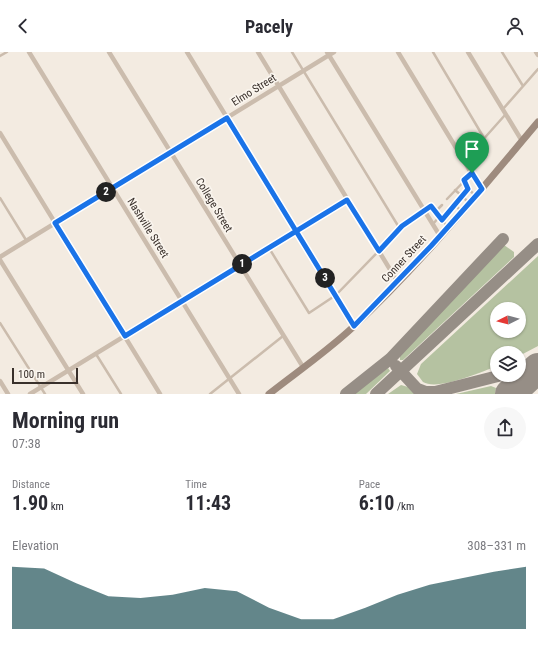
<!DOCTYPE html>
<meta charset="utf-8">
<style>
body{margin:0;font-family:"Roboto Condensed",sans-serif;background:#f7f7f7;color:#2b2b33;height:100vh;display:flex;flex-direction:column;font-size:15px;white-space:nowrap}
*{box-sizing:border-box;margin:0}
p{font-size:13px;color:#7c7c81}
.icon{flex:none;width:22px;height:22px;fill:none;stroke:currentColor;stroke-width:2;stroke-linecap:round;stroke-linejoin:round}
.map{position:relative;height:342px;overflow:hidden}
.details{display:flex;flex-direction:column;background:#fff;flex:1}
.details>*{flex:none}
.needle{width:26px;rotate:264deg}
.tools{position:absolute;left:490px;top:250px;display:grid;gap:8px}
.tools a{display:grid;place-items:center;width:36px;height:36px;border-radius:50%;background:#fff;box-shadow:0 1px 3px #0004;font-size:20px}
.scale{position:absolute;left:12px;bottom:10px;width:66px;box-sizing:border-box;padding-left:4px;border:2px solid #39302b;border-top:0;font-size:11px;line-height:14px;white-space:nowrap;color:#39302b;-webkit-text-stroke:3px #faf5ee;paint-order:stroke}
.pin{position:absolute;display:grid;place-items:center;width:34px;height:34px;color:#fff;margin:-41px -17px;border-radius:50% 50% 50% 0;rotate:-45deg;box-shadow:0 0 4px #0007}
.pin .icon{rotate:45deg}
.km{position:absolute;width:20px;height:20px;margin:-10px;border-radius:50%;background:#222;color:#fff;font-size:11px;line-height:20px;text-align:center}
.round{display:grid;place-items:center;flex:none;width:42px;height:42px;border-radius:21px;background:#f7f7f7}
.head{display:flex;align-items:center;justify-content:space-between;height:68px;padding:0 12px}
h1{font-size:22px;font-weight:700;line-height:30px}
.figures{display:grid;grid-template-columns:repeat(3,1fr);gap:6px;height:68px;padding:4px 12px}
.figures div{display:grid;align-content:center}
.figures b{font-size:20px;font-weight:700}
.figures small{font-size:11px;font-weight:400}
.figures p{font-size:11px}
.chart{height:112px;padding:8px 12px}
.chart p{display:flex;justify-content:space-between}
.chart svg{width:100%;height:72px;margin-top:4px;fill:#22545a;opacity:.7}
header{display:flex;justify-content:space-between;align-items:center;height:52px;padding:0 12px;background:#fff;font-size:18px;font-weight:700}
.map>svg:first-child{display:block}
.green{fill:#b5c2a1;fill-rule:evenodd}
.lines{fill:none;stroke-linecap:round;stroke-linejoin:round}
.taxiway{stroke:#968e86;stroke-width:12}
.runway{stroke:#968e86;stroke-width:30}
.service{stroke:#cbbcad;stroke-width:2.5}
.minor{stroke:#cbbcad;stroke-width:4.5}
.secondary{stroke:#9e8b7e;stroke-width:7}
.route-casing{stroke:#fff;stroke-width:8}
.route{stroke:#1a73e8;stroke-width:5}
.labels{text-anchor:middle;dominant-baseline:central;stroke-width:3.5;stroke-linejoin:round;paint-order:stroke}
.street-label{font-size:11px;fill:#39302b;stroke:#faf5ee}
</style>
<header><svg class="icon" aria-label="back" viewBox="0 0 24 24"><path d="M15 5l-7 7 7 7"/></svg>Pacely<svg class="icon" aria-label="person" viewBox="0 0 24 24"><circle cx="12" cy="8" r="4"/><path d="M4 21q1-7 8-7t8 7"/></svg></header>
<div class="map">
<svg width="538" height="342" viewBox="0 0 538 342">
<rect width="100%" height="100%" fill="#f3ebe1"/>
<path class="green" d="M504,193l10,7v5l-111,103h-3v-4z
M538,204v90l-19,10v-3h-22v13c-16,6 -59,25 -74,16l-6,-8 4,-10zM497,257h22v22h-22z
M388,316l2,3 -24,23h-13z
M401,333l7,2 7,7h-27z
M491,334l5,2 -1,6h-39z"/>
<g class="lines">
<path class="taxiway" d="M396,314l26,28
M519,317l19,-8
M418,337l8,3h9l67,-17
M346,342l44,-35 113,-120
M376,342l162,-150"/>
<path class="runway" d="M510,342l28,-26"/>
<path class="service" d="M292,0l108,177
M433,0l51,86
M502,0l21,34
M0,4l7,-4
M503,57l35,-40
M464,109l41,-46
M464,128l4,9 7,6
M455,138l7,6 6,-7
M0,146l26,42
M447,147l25,-26
M454,152l7,7
M442,153l-7,7 13,15
M442,168l20,-24 7,7
M433,172l6,-7
M269,196l40,65 27,-18 66,-68 29,-21 4,6
M0,271l45,71
M96,302l25,40
M210,342l73,-58"/>
<path class="minor" d="M29,0l210,342
M109,0l194,315
M187,0l167,274
M258,0l139,229
M327,0l113,184
M398,0l83,137
M468,0l54,89
M536,0l2,3
M0,81l160,261
M0,205l334,-205
M0,208l83,134
M0,329l8,13
M30,342l317,-194"/>
<path class="secondary" d="M269,342c28,-22 57,-42 83,-66 68,-63 127,-136 186,-206"/>
</g>
<g class="lines">
<g class="route-casing">
<path id="route" d="M472,121l-8,7 4,9 -26,31 -11,-14 -29,20 -23,25 -32,-51c-74,45 -148,91 -222,136l-70,-113 172,-105 127,208 77,-80 51,-57 -10,-16"/>
</g>
<use href="#route" class="route"/>
</g>
<g class="labels">
<g class="street-label">
<text transform="translate(254 38) rotate(-32)">Elmo Street</text>
<text transform="translate(214 153) rotate(59)">College Street</text>
<text transform="translate(148 176) rotate(58)">Nashville Street</text>
<text transform="translate(404 207) rotate(-47)">Conner Street</text>
</g>
</g>
</svg>
<div class="tools">
<a><svg class="needle" viewBox="-14 -14 28 28"><path d="M0-13l5 13h-10z" fill="#e53935"/><path d="M0 13l5-13h-10z" fill="#7c7c81"/></svg></a>
<a><svg class="icon" aria-label="layers" viewBox="0 0 24 24"><path d="M12 4l9 5-9 5-9-5zM3 14l9 5 9-5"/></svg></a>
</div>
<div class="scale">100 m</div>
<div class="pin" style="left:472px;top:121px;background:#1e9e55"><svg class="icon" aria-label="arrive" viewBox="0 0 24 24"><path d="M6 21V4h12l-3 4 3 4H6"/></svg></div>
<b class="km" style="left:242px;top:212px">1</b>
<b class="km" style="left:106px;top:140px">2</b>
<b class="km" style="left:325px;top:226px">3</b>
</div>
<section class="details">
<div class="head"><div><h1>Morning run</h1><p>07:38</p></div><a class="round"><svg class="icon" aria-label="share" viewBox="0 0 24 24"><path d="M12 15V3M7 8l5-5 5 5M5 13v7h14v-7"/></svg></a></div>
<div class="figures">
<div><p>Distance</p><b>1.90<small> km</small></b></div>
<div><p>Time</p><b>11:43</b></div>
<div><p>Pace</p><b>6:10<small> /km</small></b></div>
</div>
<div class="chart"><p><span>Elevation</span>308–331 m</p>
<svg viewBox="0 0 160 44" preserveAspectRatio="none"><path d="M0 44V6L10 7L20 16L30 24L40 25L50 23L60 19L70 21L80 31L90 38L100 38L110 31L120 23L130 17L140 13L150 9L160 6V44z"/></svg>
</div>
</section>
